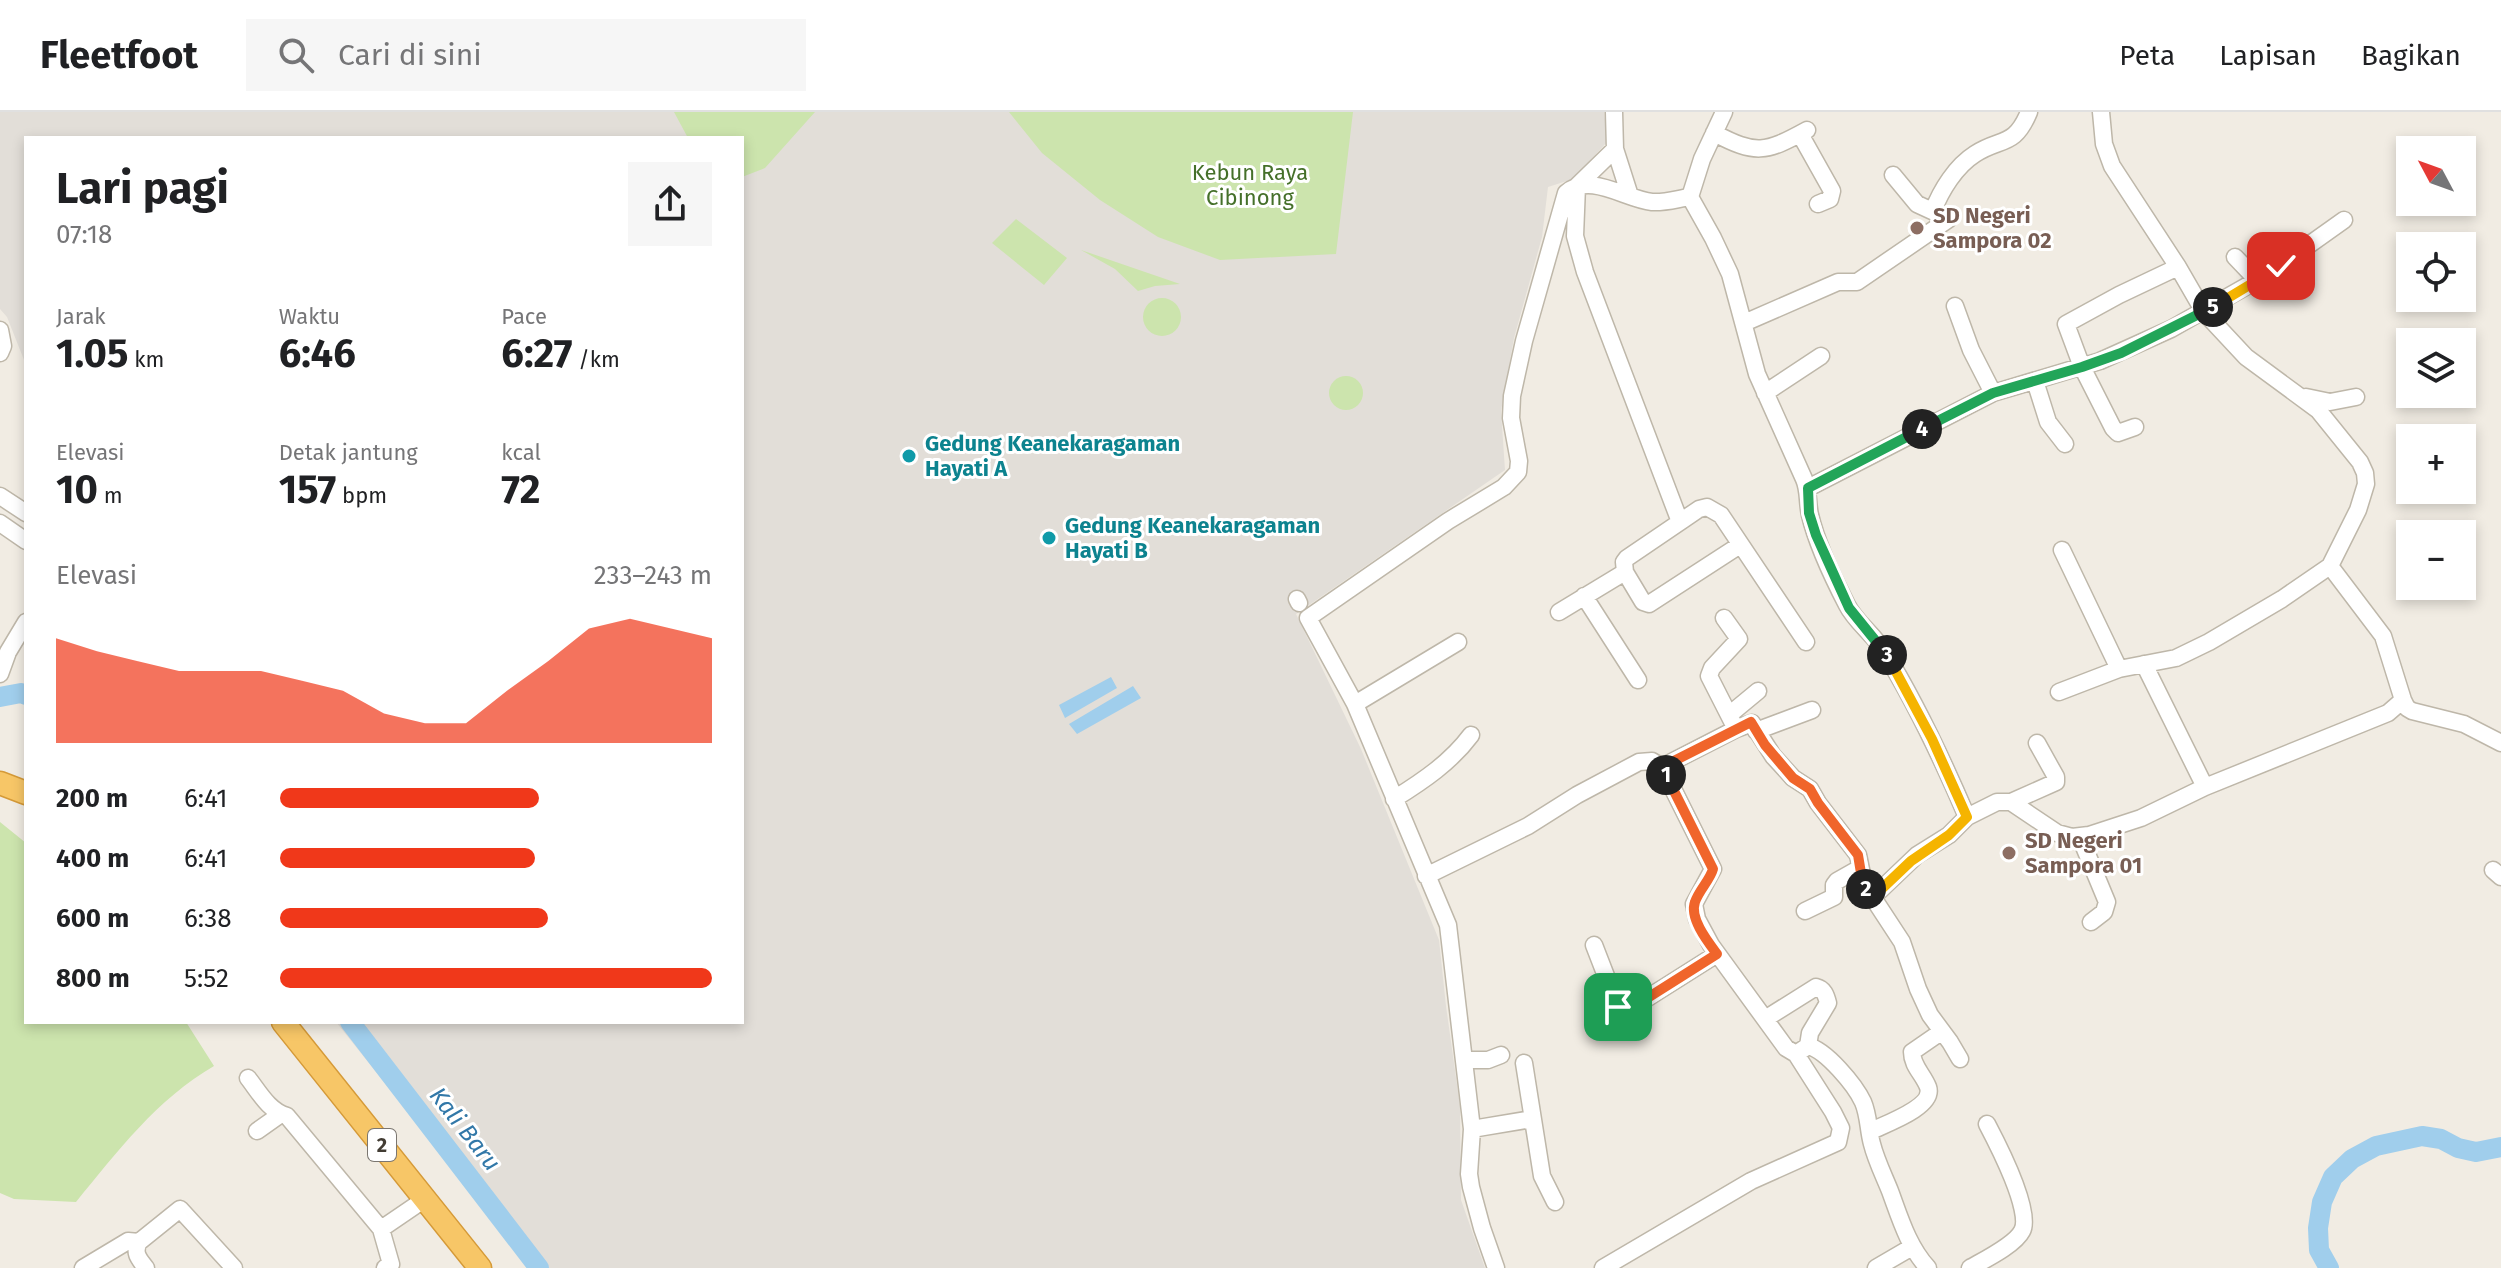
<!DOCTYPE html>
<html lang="id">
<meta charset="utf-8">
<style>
body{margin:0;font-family:"Fira Sans",sans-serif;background:#f6f6f6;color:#202124;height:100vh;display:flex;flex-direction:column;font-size:30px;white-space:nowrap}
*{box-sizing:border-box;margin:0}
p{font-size:26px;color:#757577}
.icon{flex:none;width:44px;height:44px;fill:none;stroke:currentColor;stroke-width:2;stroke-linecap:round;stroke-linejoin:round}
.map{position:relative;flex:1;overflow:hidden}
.panel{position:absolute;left:24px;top:24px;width:720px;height:888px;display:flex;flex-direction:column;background:#fff;border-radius:0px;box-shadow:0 4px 12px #0003}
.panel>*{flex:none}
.needle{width:52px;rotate:311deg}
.fabs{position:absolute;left:2396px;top:24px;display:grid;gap:16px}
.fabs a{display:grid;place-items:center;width:80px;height:80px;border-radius:0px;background:#fff;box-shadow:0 4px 12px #0003;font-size:40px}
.pin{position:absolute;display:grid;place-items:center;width:68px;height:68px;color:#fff;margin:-34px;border-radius:16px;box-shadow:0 4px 12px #0006}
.km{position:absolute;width:40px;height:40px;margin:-20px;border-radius:50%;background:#222;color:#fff;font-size:22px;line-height:40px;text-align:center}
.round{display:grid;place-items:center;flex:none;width:84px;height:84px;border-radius:0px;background:#f6f6f6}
.overview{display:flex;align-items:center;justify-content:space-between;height:136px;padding:0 32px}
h1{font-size:44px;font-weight:700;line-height:60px}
.figures{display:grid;grid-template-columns:repeat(3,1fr);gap:12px;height:136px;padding:8px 32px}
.figures div{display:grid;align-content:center}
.figures b{font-size:40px;font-weight:700}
.figures small{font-size:22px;font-weight:400}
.figures p{font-size:22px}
.chart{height:224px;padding:16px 32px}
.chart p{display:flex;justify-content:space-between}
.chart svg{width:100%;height:144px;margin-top:8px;fill:#f0381a;opacity:.7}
ul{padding:0 32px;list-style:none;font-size:26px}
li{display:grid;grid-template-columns:128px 96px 1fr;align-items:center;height:60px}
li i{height:20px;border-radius:10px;background:#f0381a}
header{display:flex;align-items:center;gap:48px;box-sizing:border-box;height:112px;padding:0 40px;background:#fff;border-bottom:2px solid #e0e0e0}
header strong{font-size:38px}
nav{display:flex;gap:44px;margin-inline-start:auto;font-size:28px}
.search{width:560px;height:72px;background:#f6f6f6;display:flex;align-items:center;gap:20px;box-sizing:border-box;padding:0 28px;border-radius:0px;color:#757577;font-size:30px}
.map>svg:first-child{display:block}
.industrial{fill:#e2ded8}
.green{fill:#cce4ad}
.water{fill:#a0ceec}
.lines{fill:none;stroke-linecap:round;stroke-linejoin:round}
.river{stroke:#a0ceec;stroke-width:20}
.minor-casing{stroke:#beb7a9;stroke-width:19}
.highway-casing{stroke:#d59a38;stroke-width:25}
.minor{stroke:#fff;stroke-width:16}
.highway{stroke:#f7c667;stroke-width:22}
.split-1-casing{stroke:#fff;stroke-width:16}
.split-2-casing{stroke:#fff;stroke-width:16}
.split-3-casing{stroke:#fff;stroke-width:16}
.split-4-casing{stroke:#fff;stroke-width:16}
.split-5-casing{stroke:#fff;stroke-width:16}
.split-6-casing{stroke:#fff;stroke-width:16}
.split-1{stroke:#f0652b;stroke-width:10}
.split-2{stroke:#f0652b;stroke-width:10}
.split-3{stroke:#f5b400;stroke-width:10}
.split-4{stroke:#22a559;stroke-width:10}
.split-5{stroke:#22a559;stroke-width:10}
.split-6{stroke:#f5b400;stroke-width:10}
.education-dot{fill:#8d6e63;stroke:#fff;stroke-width:3}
.culture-dot{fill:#0f9aa8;stroke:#fff;stroke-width:3}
.labels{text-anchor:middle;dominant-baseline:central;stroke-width:6;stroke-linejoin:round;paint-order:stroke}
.shield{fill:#fff;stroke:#7b7670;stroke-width:2}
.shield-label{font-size:20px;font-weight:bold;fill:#423c33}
.park-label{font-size:22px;fill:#45702a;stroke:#fff}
.education-label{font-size:22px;font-weight:bold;fill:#785e54;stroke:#fff;text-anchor:start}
.culture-label{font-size:22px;font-weight:bold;fill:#0d838f;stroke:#fff;text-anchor:start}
.water-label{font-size:24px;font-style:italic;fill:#3278a8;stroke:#fff}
</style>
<header>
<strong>Fleetfoot</strong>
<div class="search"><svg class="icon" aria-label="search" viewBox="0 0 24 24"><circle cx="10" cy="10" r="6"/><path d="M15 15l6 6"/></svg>Cari di sini</div>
<nav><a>Peta</a><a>Lapisan</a><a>Bagikan</a></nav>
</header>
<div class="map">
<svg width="2501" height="1156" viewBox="0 0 2501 1156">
<rect width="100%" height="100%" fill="#f1ece3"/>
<path class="industrial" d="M0,0h1604l4,29 -35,38 -25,8 -6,50 -28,101 -13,73 4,59 -209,144 65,135 78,191 7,66 14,100 1,94 24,68h-952l-197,-246h406v-884h-716v227l-19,-48 -7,-8z"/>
<path class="green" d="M674,0h141l-50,56 -23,9v-39h-54z
M1009,0h344l-17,142 -116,6 -62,-23 -58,-37 -58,-47z
M1016,107l51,39 -23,27 -52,-42z
M1081,138l99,34 -25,2 -17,5 -23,-22z
M1143 205a19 19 0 1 1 38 0a19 19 0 1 1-38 0Z
M1329 281a17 17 0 1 1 34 0a17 17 0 1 1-34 0Z
M0,710l26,21v179h160l28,44c-57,33 -97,86 -138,136l-62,-3 -14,-6z"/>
<path class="water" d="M1111,565l6,11 -52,30 -6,-13z
M1133,574l8,12 -64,36 -8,-10z"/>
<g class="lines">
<path class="river" d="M0,585l21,-4 5,2
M350,910l189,246
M2329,1156l-10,-18 -1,-22 4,-26 11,-25 19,-18 24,-13 46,-10 19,3 17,9 18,4 25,-5"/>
<g class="minor-casing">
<path id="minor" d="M1724,0l-22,47 -12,38 23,41 17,36 27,100 47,105c5,11 3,23 6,36 7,30 23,63 37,90 9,18 28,30 38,48 32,52 58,108 82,164
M1714,21c42,22 51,20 93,-3
M1800,22l32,57 -2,8 -12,5
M1615,37l15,47
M1893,63l24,29 26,12
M1933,99c8,-21 23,-45 42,-57 26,-17 39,-6 54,-42
M2235,145l22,23
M1955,194l16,44 22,43
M1744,211l94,-41h19l92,-63
M0,218l3,16 -3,7
M2035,269l13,41 17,22
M1765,281l56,-37
M2306,285l24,5 26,-5
M2135,315l-17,6 -5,-5 -31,-61 -16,-43 53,-29 59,-28
M1808,376l185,-95 107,-32 71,-32 97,-55 76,-54
M0,384l26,17
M1680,410l19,-13 8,-2 14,8 85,127
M0,411l26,18
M2062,438l57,119
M2330,454l53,70 20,64
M1625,460l18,30 6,2 91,-59
M1584,484l54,84
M1297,487l2,4
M1559,500l66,-40 -1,-10 3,-4 53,-36 -95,-250 -10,-36 2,-50 38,-37 -1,-37
M1724,506l15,21 -27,29 -3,8 27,53
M2144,552l61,123
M0,562l8,-22 18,-30
M2059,580l60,-23 57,-11 33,-16 73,-43 48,-33 28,-56 8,-26 -1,-11 -5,-11 -42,-52 -72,-53 -42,-45 -26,-45 -66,-101 -8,-22 -3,-32
M1355,592l103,-62
M1729,603l29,-24
M1756,619l56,-21
M1662,655l74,-38 16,-6 21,33 20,22 17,11 8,14 40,52 6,29 38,58 16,47 12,26 20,27 10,17
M1394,687c29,-18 57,-37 77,-64
M2011,690l45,-20v-5l-19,-34
M2080,725l27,65 -3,10 -13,10
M2493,758l8,7
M1426,764l102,-50 49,-31 62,-33 13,-1 10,6 51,102 -19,35 3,15 14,26 75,103 10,6 12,-8c18,4 47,39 55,56 6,14 5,28 9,42 4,16 12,32 18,47 10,27 18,55 38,77
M1872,786l45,-43 32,-20 18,-18 30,-15h14l46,31 15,4 17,-2 52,-17 64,-31 183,-74 15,-13 4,8 5,3 52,13 37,19
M1805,799l29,-14v-12l3,-4 23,-13
M1594,833l24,62 6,4 6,-2 87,-55
M1765,907l51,-32c8,2 10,8 12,16l-18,30 -2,13
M1464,948h24l13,-5
M1524,951l18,113 13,26
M248,966c11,14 21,33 39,38l94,113
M1472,1017l60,-10
M257,1019l24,-17
M1871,1019c14,-7 64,-24 57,-44 -5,-13 -16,-21 -16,-35l29,-20
M83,1156l45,-27 11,1
M146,1156c-7,-9 -13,-15 -7,-26l41,-33 54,59
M385,1156l6,-4 -10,-35 44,-30
M1496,1156l-14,-40 -11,-41 -2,-13 3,-45 -24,-204 -93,-221 -47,-86 140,-97 56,-34 14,-15 1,-11 -8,-43 1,-22 12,-55 42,-148c24,-21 59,6 86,9 12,1 25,-3 38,-5
M1603,1156l148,-87 87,-39 3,-14 -8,-16 -37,-58
M1876,1156l36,-21
M1970,1156c14,-8 45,-23 52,-37 11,-19 -25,-88 -35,-107"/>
</g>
<g class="highway-casing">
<path id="highway" d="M0,671l26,10
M283,910l197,246"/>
</g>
<use href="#minor" class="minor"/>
<use href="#highway" class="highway"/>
</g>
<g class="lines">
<g class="split-1-casing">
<path id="split-1" d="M1618,895l6,4 6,-2 87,-55c-9,-12 -28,-36 -22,-52 4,-12 15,-22 18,-33l-47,-94"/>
</g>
<g class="split-2-casing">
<path id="split-2" d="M1666,663l-4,-8 89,-45 14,23 28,33 17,11 8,14 40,52 4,24 4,10"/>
</g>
<g class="split-3-casing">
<path id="split-3" d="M1866,777l6,9 39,-37 38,-26 18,-18 -35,-78 -45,-84"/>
</g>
<g class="split-4-casing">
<path id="split-4" d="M1887,543l-38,-47 -33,-73 -7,-22 -1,-25 114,-59"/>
</g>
<g class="split-5-casing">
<path id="split-5" d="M1922,317l71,-36 89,-26 39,-14 92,-46"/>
</g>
<g class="split-6-casing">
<path id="split-6" d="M2213,195l68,-41"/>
</g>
<use href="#split-1" class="split-1"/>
<use href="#split-2" class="split-2"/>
<use href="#split-3" class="split-3"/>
<use href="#split-4" class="split-4"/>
<use href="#split-5" class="split-5"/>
<use href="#split-6" class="split-6"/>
</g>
<g class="education-dot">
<circle cx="1917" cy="116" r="8"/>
<circle cx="2009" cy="741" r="8"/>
</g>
<g class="culture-dot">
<circle cx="909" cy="344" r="8"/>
<circle cx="1049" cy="426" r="8"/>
</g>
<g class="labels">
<rect class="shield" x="368" y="1017" width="28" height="32" rx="6"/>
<g class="shield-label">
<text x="382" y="1033">2</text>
</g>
<g class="park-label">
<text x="1250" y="60">Kebun Raya<tspan x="1250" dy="25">Cibinong</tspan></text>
</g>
<g class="education-label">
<text x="1933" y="103">SD Negeri<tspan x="1933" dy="25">Sampora 02</tspan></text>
<text x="2025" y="728">SD Negeri<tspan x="2025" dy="25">Sampora 01</tspan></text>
</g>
<g class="culture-label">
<text x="925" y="331">Gedung Keanekaragaman<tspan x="925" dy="25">Hayati A</tspan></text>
<text x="1065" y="413">Gedung Keanekaragaman<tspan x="1065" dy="25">Hayati B</tspan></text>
</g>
<g class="water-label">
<text transform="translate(465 1017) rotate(52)">Kali Baru</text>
</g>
</g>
</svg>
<div class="fabs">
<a><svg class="needle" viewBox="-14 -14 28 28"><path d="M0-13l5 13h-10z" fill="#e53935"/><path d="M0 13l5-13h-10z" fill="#757577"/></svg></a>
<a><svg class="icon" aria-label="locate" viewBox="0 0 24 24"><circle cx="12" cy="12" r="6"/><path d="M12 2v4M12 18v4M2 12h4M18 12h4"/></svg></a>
<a><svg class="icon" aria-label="layers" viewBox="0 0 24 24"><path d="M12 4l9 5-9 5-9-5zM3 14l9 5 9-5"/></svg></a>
<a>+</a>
<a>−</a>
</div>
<div class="pin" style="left:1618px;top:895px;background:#1e9e55"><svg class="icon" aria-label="arrive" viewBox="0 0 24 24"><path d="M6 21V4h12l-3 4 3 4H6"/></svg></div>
<div class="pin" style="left:2281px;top:154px;background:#d93025"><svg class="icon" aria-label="check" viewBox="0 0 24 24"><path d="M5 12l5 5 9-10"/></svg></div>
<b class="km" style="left:1666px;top:663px">1</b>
<b class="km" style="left:1866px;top:777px">2</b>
<b class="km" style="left:1887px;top:543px">3</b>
<b class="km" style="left:1922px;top:317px">4</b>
<b class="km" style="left:2213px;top:195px">5</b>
<section class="panel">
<div class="overview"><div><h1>Lari pagi</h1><p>07:18</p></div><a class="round"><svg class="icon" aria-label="share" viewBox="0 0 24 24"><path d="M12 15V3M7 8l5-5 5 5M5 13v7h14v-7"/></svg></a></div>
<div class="figures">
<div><p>Jarak</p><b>1.05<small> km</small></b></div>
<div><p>Waktu</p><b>6:46</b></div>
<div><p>Pace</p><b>6:27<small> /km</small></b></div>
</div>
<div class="figures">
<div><p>Elevasi</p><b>10<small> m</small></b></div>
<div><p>Detak jantung</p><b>157<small> bpm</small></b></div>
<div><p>kcal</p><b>72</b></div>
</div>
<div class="chart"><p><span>Elevasi</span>233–243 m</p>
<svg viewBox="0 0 160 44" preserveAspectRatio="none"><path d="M0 44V12L10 16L20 19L30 22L40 22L50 22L60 25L70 28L80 35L90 38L100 38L110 28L120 19L130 9L140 6L150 9L160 12V44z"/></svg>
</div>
<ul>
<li><b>200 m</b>6:41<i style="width:60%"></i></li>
<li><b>400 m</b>6:41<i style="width:59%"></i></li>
<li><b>600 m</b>6:38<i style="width:62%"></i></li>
<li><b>800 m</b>5:52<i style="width:100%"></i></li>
</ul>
</section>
</div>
